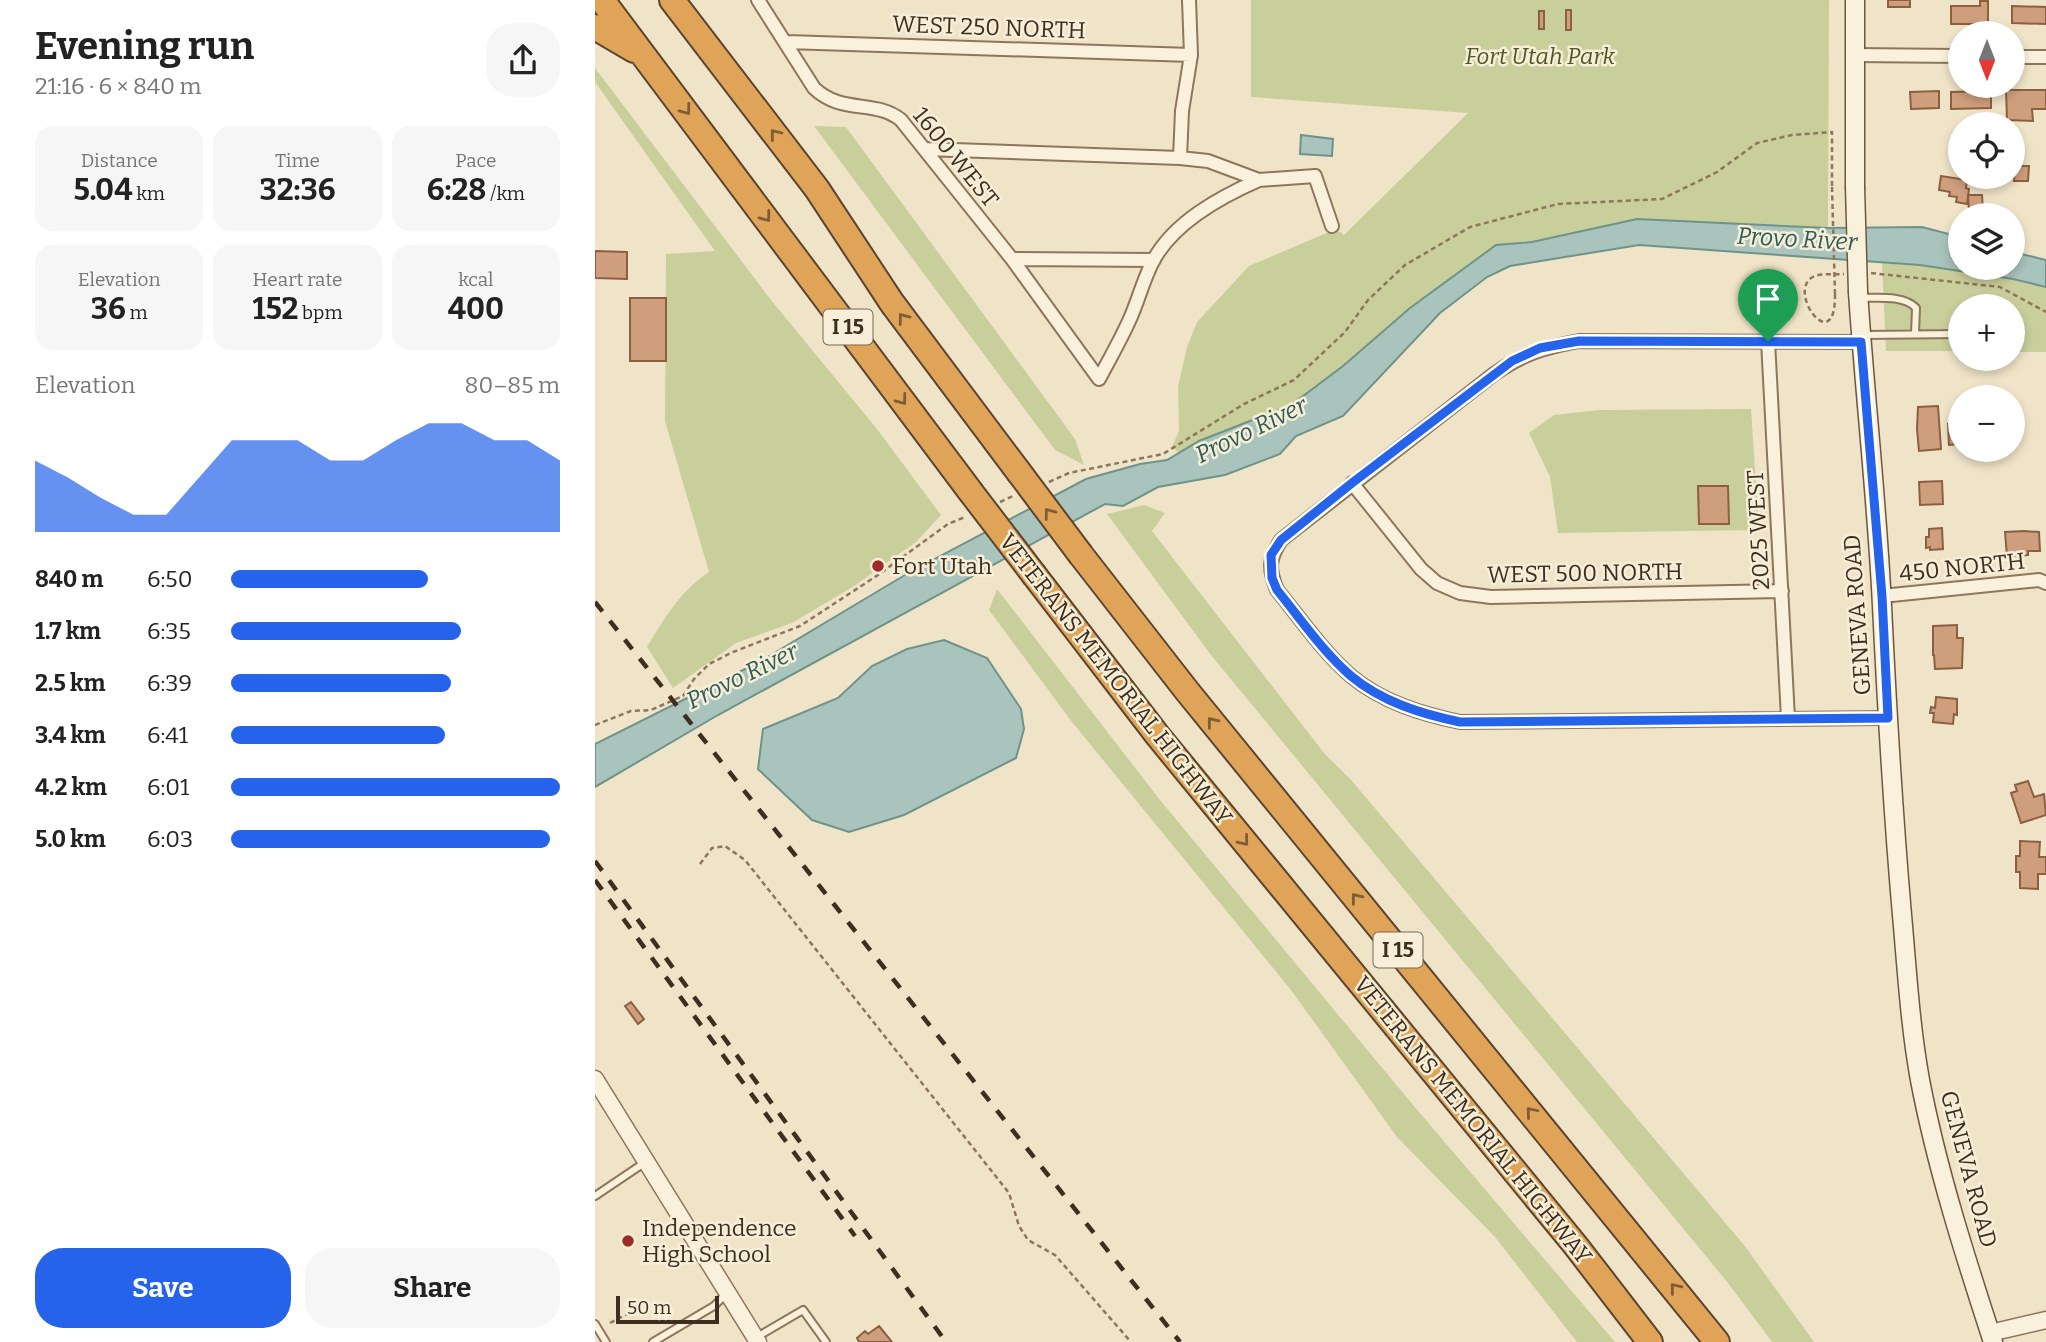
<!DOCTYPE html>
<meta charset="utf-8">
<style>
body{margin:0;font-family:Bitter,serif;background:#f6f6f6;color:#222;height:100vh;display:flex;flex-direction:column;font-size:26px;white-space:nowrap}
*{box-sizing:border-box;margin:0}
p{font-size:23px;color:#767676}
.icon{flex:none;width:38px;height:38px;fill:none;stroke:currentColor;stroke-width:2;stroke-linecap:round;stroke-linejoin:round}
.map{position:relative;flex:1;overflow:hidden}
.details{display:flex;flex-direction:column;background:#fff;width:595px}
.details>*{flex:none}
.needle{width:46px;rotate:180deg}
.buttons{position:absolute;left:1353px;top:21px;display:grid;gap:14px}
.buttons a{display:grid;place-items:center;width:77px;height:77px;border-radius:50%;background:#fff;box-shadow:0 4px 10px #0003;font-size:35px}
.scale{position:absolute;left:21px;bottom:18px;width:103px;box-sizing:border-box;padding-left:7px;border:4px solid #3d2e20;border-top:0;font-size:19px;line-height:24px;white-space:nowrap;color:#3d2e20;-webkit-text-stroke:5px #f7eed8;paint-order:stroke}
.pin{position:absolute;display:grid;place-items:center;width:60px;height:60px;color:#fff;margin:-72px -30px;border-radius:50% 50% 50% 0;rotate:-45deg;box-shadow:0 0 7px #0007}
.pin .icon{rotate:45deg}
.round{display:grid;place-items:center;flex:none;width:74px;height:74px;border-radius:28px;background:#f6f6f6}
.head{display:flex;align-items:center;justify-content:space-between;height:119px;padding:0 35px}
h1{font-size:38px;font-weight:700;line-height:52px}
.metrics{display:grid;grid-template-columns:repeat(3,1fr);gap:10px;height:119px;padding:7px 35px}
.metrics div{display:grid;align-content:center;border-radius:18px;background:#f6f6f6;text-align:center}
.metrics b{font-size:30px;font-weight:700}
.metrics small{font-size:19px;font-weight:400}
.metrics p{font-size:19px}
.chart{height:196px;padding:14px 35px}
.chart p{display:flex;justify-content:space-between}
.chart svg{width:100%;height:126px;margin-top:7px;fill:#2563eb;opacity:.7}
.button{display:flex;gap:14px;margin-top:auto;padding:14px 35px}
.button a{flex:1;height:80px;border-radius:28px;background:#2563eb;color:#fff;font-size:28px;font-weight:700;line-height:80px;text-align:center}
.button a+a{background:#f6f6f6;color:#222}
ul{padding:0 35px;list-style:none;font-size:23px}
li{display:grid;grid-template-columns:112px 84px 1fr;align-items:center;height:52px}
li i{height:18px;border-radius:9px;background:#2563eb}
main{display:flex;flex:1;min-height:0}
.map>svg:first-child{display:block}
.green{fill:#c9cf9b}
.water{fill:#a9c4bc;stroke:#6f938a;stroke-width:2}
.building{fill:#cf9f7d;stroke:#8d5f41;stroke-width:2}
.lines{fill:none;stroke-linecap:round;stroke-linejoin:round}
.service-casing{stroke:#8d765c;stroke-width:10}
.minor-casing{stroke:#8d765c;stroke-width:16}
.tertiary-casing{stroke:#8d765c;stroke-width:19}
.secondary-casing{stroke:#6f573f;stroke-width:21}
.motorway-casing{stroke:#5b4430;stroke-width:28}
.path{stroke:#8d765c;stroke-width:2.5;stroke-dasharray:5 3.5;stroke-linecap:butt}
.service{stroke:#faf1dc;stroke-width:6}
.minor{stroke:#faf1dc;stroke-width:12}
.tertiary{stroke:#faf1dc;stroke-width:16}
.secondary{stroke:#faf1dc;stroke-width:18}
.motorway{stroke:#e0a458;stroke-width:24}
.rail{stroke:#3d2e20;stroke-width:4.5;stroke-dasharray:12 12;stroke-linecap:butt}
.secondary-bridge-casing{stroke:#6f573f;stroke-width:21;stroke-linecap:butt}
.motorway-bridge-casing{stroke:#5b4430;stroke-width:28;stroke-linecap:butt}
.path-bridge{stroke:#8d765c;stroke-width:2.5;stroke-dasharray:5 3.5;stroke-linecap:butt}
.secondary-bridge{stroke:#faf1dc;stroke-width:18}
.motorway-bridge{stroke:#e0a458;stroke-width:24}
.oneway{stroke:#7e5d36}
.route-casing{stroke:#fff;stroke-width:14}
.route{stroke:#2563eb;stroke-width:9}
.poi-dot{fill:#9e2a2b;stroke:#f7eed8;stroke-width:2.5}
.labels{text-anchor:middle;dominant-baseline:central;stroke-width:5;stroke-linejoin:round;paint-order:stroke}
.shield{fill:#f7eed8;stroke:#756857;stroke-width:2}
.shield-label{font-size:21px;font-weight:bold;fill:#3d2e20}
.street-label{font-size:23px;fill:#3d2e20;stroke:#f7eed8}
.park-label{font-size:23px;font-style:italic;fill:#4d5a26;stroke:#f7eed8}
.poi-label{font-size:23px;fill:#3d2e20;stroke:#f7eed8;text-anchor:start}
.water-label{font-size:24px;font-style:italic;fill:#2f5d5a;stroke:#f7eed8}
</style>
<main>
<section class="details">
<div class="head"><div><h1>Evening run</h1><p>21:16 · 6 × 840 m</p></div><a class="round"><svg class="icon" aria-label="share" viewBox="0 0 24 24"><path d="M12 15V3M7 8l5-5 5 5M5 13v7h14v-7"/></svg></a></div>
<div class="metrics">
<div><p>Distance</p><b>5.04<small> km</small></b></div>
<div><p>Time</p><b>32:36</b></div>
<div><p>Pace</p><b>6:28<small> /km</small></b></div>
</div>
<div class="metrics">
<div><p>Elevation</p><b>36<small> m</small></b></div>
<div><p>Heart rate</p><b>152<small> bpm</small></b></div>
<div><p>kcal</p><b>400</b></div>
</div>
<div class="chart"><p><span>Elevation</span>80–85 m</p>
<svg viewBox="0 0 160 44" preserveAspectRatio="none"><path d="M0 44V19L10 25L20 32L30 38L40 38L50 25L60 12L70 12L80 12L90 19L100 19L110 12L120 6L130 6L140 12L150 12L160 19V44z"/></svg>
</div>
<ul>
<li><b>840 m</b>6:50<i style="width:60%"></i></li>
<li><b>1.7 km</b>6:35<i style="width:70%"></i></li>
<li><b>2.5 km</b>6:39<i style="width:67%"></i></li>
<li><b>3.4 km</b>6:41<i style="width:65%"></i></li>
<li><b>4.2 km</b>6:01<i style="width:100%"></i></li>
<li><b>5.0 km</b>6:03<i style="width:97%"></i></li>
</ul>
<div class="button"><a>Save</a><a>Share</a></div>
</section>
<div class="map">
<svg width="1451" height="1342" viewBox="0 0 1451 1342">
<rect width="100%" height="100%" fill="#f0e4c8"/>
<path class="green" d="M656,0h578l-1,228 -191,-9 -105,23 -9,-1 -232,164 -92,36 -20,12 -7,-6 7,-16 -1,-44 9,-40 10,-25 52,-56 87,-37 8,6 124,-122 -217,-16z
M0,68l176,232 106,129 64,86 -25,27 -62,44 -62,37 -56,20 -63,45 -26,-41c17,-28 34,-57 62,-75l-44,-151 1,-167 49,-3 -120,-169z
M219,126l32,1 229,312 9,26 -29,-15z
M1287,263c55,3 110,11 164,24v65h-33v-46h-53v45h-74z
M1156,409l8,121 -201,3 -8,-56 -21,-44 25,-18 46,-5z
M549,505l21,8 -13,18 172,222 28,28 392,464 70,97h-42l-44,-59 -517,-628 -104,-141z
M402,589l163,211 248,299 207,243h-38l-82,-105 -98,-100 -106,-147 -219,-268 -83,-112z"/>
<path class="water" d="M706,135l32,4 -1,17 -32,-2z
M1042,219l191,9 94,-1 38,10v31h53v-16l33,8v27l-33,-8 -93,-14 -281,-20 -129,21 -23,11 -47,36 -97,103 -47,20 -16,18 -55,21 -67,12 -35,19 -18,-2 -387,211 -123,72v-43l166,-83 149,-89 176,-93 54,-15 27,-4 32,-19 92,-36 52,-39 67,-58 86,-63 36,-3z
M349,640l43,18 34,51 3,20 -8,29 -112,57 -55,17 -37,-12 -54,-51 5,-40 75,-31 34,-32 35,-17z"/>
<path class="building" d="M1293,0h22v7h-22z
M1385,1h8v23h-37v-18h29z
M1417,6l34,1v17l-34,-1z
M971,10h5v20h-5z
M944,11h5v18h-5z
M1411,90h40v19h-14l1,12 -26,-1z
M1344,91v17l-28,1 -1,-17z
M1396,91v17l-40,1v-17z
M1420,166h14l-1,15h-14z
M1346,176l26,4 -1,8 3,1 -2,15 -11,-2 1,-5 -8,-1 1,-4 -11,-2z
M1373,195h14l1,15 -14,1z
M0,251l32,1v27l-32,-1z
M35,298h36v63h-36z
M1343,406l3,43 -22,2 -2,-22 1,-22z
M1365,423v21l-11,1 -1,-21z
M1347,481l1,23 -23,1 -1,-23z
M1103,486h30l1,38h-30z
M1347,528l1,21 -13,1v-3l-4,1v-11h3v-8z
M1429,531l15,1 1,19h-12v4l-21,1 -2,-24z
M1362,625v13h6l-1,30 -27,1 -1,-14h-1v-29z
M1341,697l21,2v16l-3,-1 -1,10 -20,-2 1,-9h-4l1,-6 4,1z
M1433,781l6,16 10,-3 2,21 -25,8 -10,-30 6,-2 -2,-6z
M1425,841l20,1 -1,15h7v17h-8v15l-18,-1v-16h-4v-16h4z
M36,1002l13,17 -6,5 -13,-18z
M284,1326l13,16h-33l-2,-4 8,-7 3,3z"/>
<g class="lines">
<g class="service-casing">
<path id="service" d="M1266,298c17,0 43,-3 55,10l-1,26
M1267,335l98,-1
M0,1196l49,-33
M0,1324l11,18
M162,1337l46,-27 23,32
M58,1342l61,-36 13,-13"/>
</g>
<g class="minor-casing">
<path id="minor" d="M163,0l56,88c28,27 61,11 87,32l111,139 87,120c10,-19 21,-38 30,-58 9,-19 14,-41 24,-60 21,-39 67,-64 106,-81
M192,42l404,13
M1259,55l106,1
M1418,57h33
M330,149l255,9 28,3 51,19 56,-4 17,50
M585,158l2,-47 9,-56 -2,-55
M417,259l142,1
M1173,341l20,377
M1266,342l-282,-1c-36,7 -55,12 -85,33l-213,166c-12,19 -13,28 -4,50 23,28 46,62 74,86 31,26 71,38 109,46l428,-4
M757,483l69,86 16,14 23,10 31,4 291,-6
M1287,596l157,-16 7,3"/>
</g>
<g class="tertiary-casing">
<path id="tertiary" d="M0,1079l163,263
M1395,1333l56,-13"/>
</g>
<g class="secondary-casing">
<path id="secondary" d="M1260,187v-187
M1263,292c7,105 19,209 24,314 5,103 11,206 20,309 5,55 8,110 18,165 17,89 45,176 73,262"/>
</g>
<g class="motorway-casing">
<path id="motorway" d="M7,0l368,491
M77,0l145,189 75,114 126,168
M0,27l39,23
M486,555l106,136 530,651
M440,576l123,160 418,510 74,96"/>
</g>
<path class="path" d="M1276,273l129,14 46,25
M1240,294c1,67 -52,-6 -20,-18 8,-3 20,-1 29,-2
M454,482l20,-9 94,-19 81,-50 50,-24 51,-48 23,-32 37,-35 65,-38 88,-23 104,-5 55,-27 40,-29 35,-8 40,-3v55
M405,502l13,-6
M0,725l36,-14 20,-1 32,-14 11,-17 15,-15 24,-12 67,-26 78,-51 70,-51 17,-7
M105,864l12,-16 13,-2 20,14 264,333 10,33 9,14 27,15 76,87
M15,1323l19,-10"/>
<use href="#service" class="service"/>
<use href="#minor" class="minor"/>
<use href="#tertiary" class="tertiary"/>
<use href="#secondary" class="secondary"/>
<use href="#motorway" class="motorway"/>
<path class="rail" d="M0,602l585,740
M0,861l351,481
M0,880l260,356"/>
<g class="secondary-bridge-casing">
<path id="secondary-bridge" d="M1260,187l3,105"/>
</g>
<g class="motorway-bridge-casing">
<path id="motorway-bridge" d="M423,471l63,84
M375,491l65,85"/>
</g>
<path class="path-bridge" d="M1237,187l3,107"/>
<use href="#secondary-bridge" class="secondary-bridge"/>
<use href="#motorway-bridge" class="motorway-bridge"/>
</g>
<defs><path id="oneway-chevron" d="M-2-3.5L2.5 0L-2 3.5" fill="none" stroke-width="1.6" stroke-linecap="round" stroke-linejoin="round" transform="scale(1.75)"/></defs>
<g class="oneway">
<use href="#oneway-chevron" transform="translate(91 110) rotate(53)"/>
<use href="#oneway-chevron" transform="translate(180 134) rotate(-128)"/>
<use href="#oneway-chevron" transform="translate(171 217) rotate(53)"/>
<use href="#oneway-chevron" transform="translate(308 318) rotate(-127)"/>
<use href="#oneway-chevron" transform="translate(307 400) rotate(53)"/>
<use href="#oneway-chevron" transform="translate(454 513) rotate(-127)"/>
<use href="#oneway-chevron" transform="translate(617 722) rotate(-129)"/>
<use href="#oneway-chevron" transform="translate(649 841) rotate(51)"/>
<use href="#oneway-chevron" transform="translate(761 898) rotate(-129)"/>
<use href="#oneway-chevron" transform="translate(936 1112) rotate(-130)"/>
<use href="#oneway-chevron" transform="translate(1080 1288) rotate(-129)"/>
</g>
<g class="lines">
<g class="route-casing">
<path id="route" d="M984,341l282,1 21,254 6,122 -428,4c-38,-8 -78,-20 -109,-46 -28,-24 -51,-58 -74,-86l-5,-12 -1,-23 10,-15 71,-57 160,-122 28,-13z"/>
</g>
<use href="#route" class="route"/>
</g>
<g class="poi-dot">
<circle cx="283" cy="566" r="7"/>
<circle cx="33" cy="1241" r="7"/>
</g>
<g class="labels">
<g class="shield">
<rect x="228.5" y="309.5" width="49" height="35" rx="5"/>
<rect x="778.5" y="932.5" width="49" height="35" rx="5"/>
</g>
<g class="shield-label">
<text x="253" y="327">I 15</text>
<text x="803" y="950">I 15</text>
</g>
<g class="street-label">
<text transform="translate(394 27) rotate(2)">WEST 250 NORTH</text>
<text transform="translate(361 157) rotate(51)">1600 WEST</text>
<text transform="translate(1163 530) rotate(-93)">2025 WEST</text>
<text transform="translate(1367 567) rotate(-6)">450 NORTH</text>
<text transform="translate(990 573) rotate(-1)">WEST 500 NORTH</text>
<text transform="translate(1262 615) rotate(-94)">GENEVA ROAD</text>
<text transform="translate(521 679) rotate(52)">VETERANS MEMORIAL HIGHWAY</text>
<text transform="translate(878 1120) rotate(51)">VETERANS MEMORIAL HIGHWAY</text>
<text transform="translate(1374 1169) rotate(75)">GENEVA ROAD</text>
</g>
<g class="park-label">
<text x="945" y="56">Fort Utah Park</text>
</g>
<g class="poi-label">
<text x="297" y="566">Fort Utah</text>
<text x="47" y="1228">Independence<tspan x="47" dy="26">High School</tspan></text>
</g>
<g class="water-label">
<text transform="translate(1202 239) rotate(3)">Provo River</text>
<text transform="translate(656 430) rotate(-26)">Provo River</text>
<text transform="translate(147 676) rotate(-26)">Provo River</text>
</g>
</g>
</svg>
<div class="buttons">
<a><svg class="needle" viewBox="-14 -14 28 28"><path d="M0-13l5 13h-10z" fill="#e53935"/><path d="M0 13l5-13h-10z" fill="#767676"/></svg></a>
<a><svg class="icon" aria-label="locate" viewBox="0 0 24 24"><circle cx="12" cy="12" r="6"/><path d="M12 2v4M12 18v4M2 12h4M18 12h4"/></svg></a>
<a><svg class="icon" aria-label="layers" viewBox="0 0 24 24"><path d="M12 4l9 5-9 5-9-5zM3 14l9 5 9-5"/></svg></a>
<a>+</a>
<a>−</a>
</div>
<div class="scale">50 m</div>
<div class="pin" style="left:1173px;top:341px;background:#1e9e55"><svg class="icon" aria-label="arrive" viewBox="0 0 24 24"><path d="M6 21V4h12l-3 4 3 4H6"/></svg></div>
</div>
</main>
